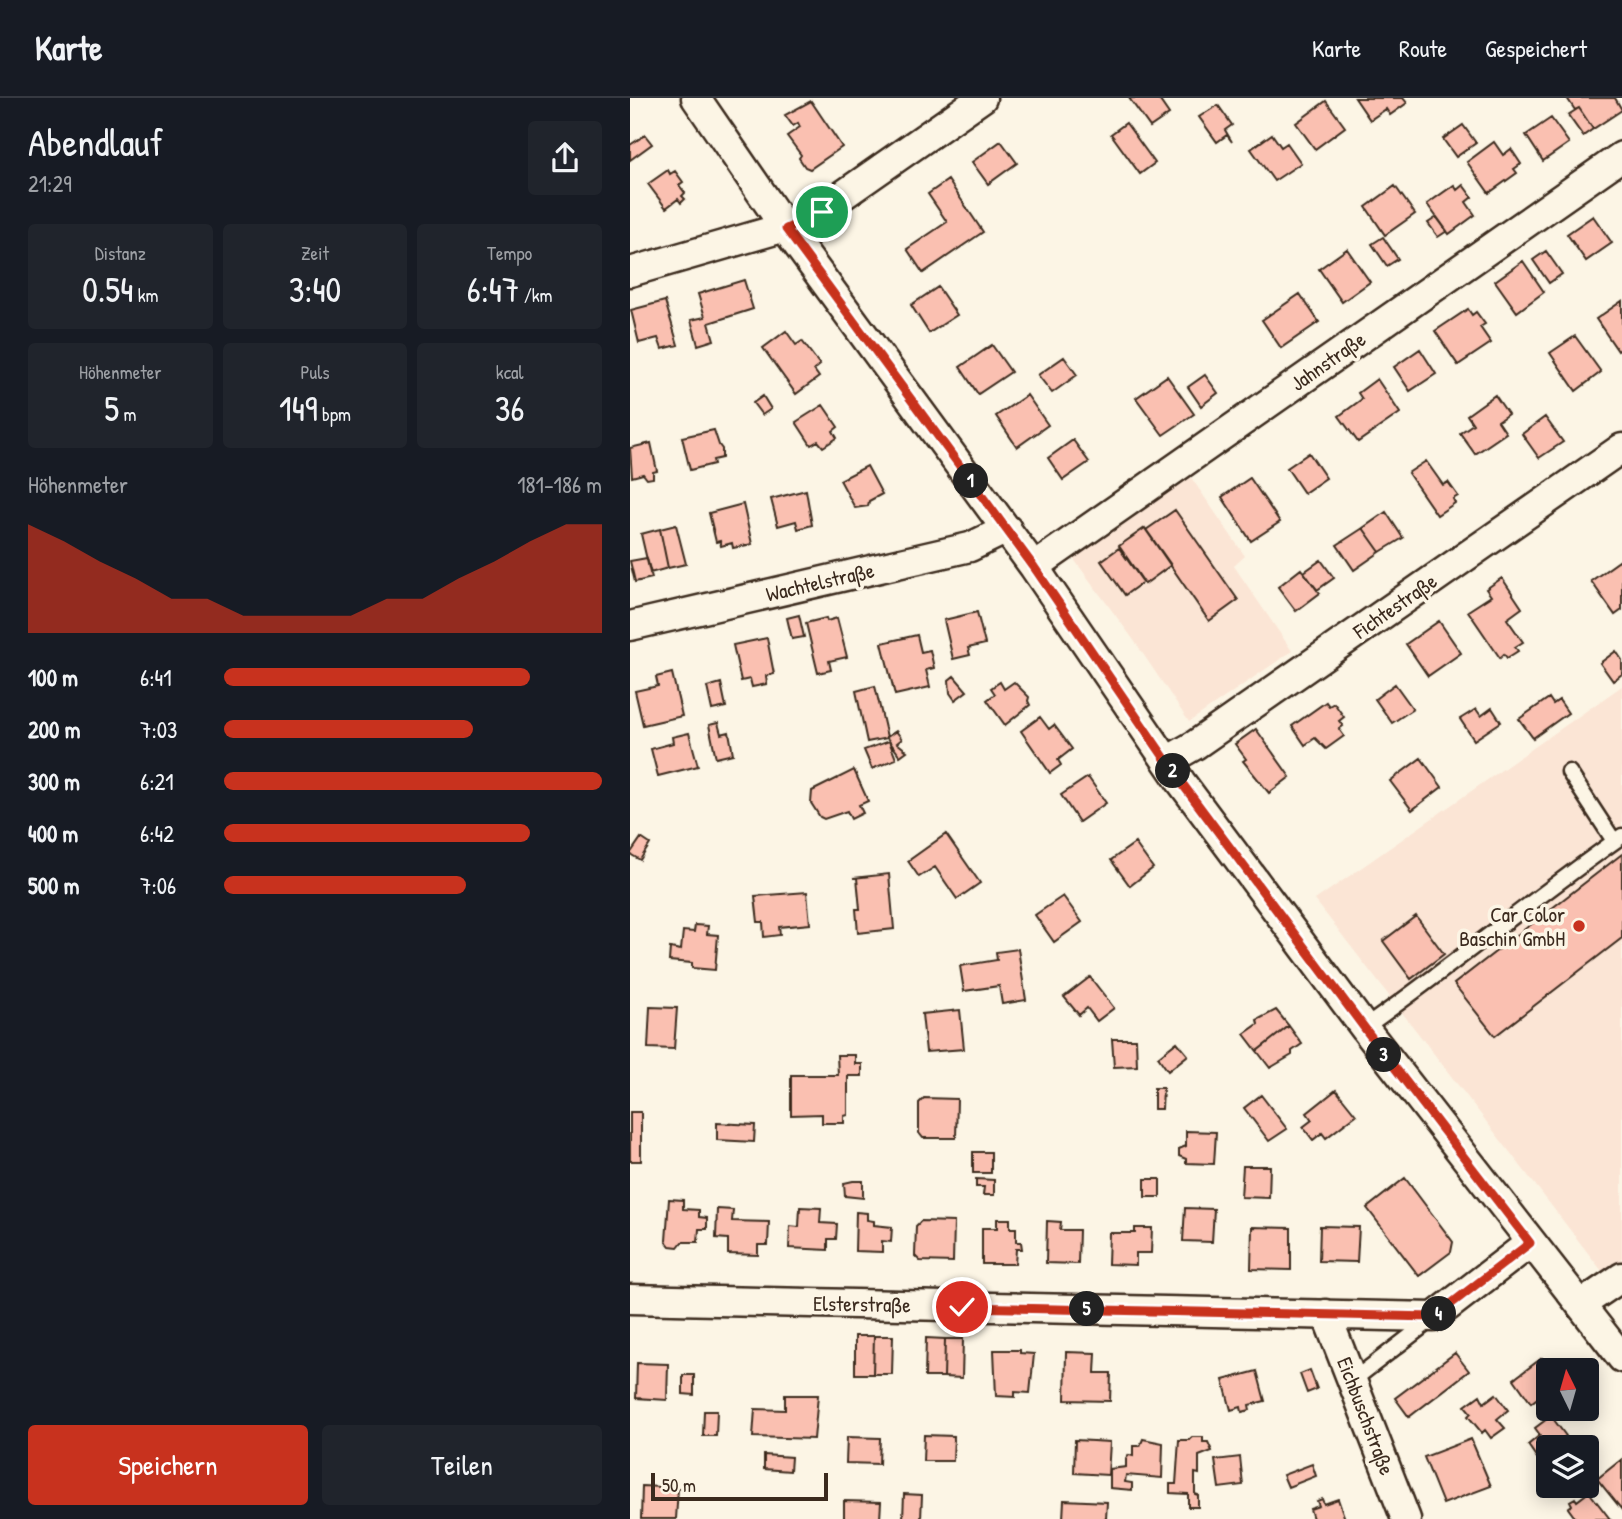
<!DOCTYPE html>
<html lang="de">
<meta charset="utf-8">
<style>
body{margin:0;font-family:"Patrick Hand",sans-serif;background:#20242c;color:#f1f3f6;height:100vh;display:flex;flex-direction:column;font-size:26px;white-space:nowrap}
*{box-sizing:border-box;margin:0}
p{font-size:23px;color:#9ea1a6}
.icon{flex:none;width:38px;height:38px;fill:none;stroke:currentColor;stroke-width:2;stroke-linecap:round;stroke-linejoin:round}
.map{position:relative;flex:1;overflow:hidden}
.panel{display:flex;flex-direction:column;background:#171b24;width:630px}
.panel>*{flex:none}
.needle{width:46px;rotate:355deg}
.fabs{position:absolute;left:906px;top:1260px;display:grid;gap:14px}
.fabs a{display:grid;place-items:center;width:63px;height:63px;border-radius:7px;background:#171b24;box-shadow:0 4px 18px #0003;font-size:35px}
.scale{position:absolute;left:21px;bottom:18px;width:177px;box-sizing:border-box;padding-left:7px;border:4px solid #3b2a1e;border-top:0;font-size:19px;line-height:24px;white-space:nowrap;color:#3b2a1e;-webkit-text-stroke:5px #fcf5e5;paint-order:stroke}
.pin{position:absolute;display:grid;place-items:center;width:60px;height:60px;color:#fff;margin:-30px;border:4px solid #fff;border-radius:50%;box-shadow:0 2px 7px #0007}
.km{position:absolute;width:35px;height:35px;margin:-18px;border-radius:50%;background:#222;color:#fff;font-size:19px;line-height:35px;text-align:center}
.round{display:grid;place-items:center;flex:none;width:74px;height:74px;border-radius:7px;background:#20242c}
.head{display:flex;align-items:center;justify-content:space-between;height:119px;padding:0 28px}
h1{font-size:38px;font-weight:600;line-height:52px}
.figures{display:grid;grid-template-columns:repeat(3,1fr);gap:10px;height:119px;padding:7px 28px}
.figures div{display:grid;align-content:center;border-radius:7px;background:#20242c;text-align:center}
.figures b{font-size:35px;font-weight:600}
.figures small{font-size:19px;font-weight:400}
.figures p{font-size:19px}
.chart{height:196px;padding:14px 28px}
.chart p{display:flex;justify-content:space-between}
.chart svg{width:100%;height:126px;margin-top:7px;fill:#c8321e;opacity:.7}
.button{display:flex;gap:14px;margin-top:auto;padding:14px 28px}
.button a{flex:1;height:80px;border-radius:7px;background:#c8321e;color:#fff;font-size:28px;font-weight:600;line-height:80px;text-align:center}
.button a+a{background:#20242c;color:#f1f3f6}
ul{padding:0 28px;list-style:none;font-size:23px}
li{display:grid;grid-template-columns:112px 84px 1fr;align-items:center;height:52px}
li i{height:18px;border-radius:9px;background:#c8321e}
header{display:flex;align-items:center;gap:42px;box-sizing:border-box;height:98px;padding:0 35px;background:#171b24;border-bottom:2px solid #363941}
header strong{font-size:33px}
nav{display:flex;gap:38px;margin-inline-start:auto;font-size:24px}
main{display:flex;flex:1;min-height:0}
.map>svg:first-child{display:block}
.built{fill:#fbe5d5}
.building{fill:#fac0b1;stroke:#3b2a1e;stroke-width:2}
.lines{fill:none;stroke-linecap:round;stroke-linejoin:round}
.lane-casing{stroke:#3b2a1e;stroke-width:19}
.street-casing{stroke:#3b2a1e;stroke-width:33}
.lane{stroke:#fcf5e5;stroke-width:14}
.street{stroke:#fcf5e5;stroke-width:28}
.route-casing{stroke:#fff;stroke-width:14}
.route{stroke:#c8321e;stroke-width:9}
.poi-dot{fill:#c8321e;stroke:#fcf5e5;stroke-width:2.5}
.labels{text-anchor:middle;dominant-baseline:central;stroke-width:7;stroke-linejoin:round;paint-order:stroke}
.street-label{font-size:21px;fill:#3b2a1e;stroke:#fcf5e5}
.poi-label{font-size:21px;fill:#3b2a1e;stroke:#fcf5e5;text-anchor:end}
</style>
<header>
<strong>Karte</strong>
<nav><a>Karte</a><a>Route</a><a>Gespeichert</a></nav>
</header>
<main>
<section class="panel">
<div class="head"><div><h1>Abendlauf</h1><p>21:29</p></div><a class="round"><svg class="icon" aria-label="share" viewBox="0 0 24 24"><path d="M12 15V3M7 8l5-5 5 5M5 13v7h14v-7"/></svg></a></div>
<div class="figures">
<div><p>Distanz</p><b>0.54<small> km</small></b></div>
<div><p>Zeit</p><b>3:40</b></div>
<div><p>Tempo</p><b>6:47<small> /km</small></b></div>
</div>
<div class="figures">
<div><p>Höhenmeter</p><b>5<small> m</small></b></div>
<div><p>Puls</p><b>149<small> bpm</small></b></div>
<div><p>kcal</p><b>36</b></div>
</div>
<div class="chart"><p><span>Höhenmeter</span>181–186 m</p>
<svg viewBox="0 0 160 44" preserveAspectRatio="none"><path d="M0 44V6L10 12L20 19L30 25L40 32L50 32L60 38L70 38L80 38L90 38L100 32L110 32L120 25L130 19L140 12L150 6L160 6V44z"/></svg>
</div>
<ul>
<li><b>100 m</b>6:41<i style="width:81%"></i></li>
<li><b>200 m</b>7:03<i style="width:66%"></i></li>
<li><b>300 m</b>6:21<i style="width:100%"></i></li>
<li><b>400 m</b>6:42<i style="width:81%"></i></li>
<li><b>500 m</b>7:06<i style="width:64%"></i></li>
</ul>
<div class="button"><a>Speichern</a><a>Teilen</a></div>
</section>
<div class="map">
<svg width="992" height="1421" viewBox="0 0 992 1421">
<rect width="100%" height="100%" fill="#fcf5e5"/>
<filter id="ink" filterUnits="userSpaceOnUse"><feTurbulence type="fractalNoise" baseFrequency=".0143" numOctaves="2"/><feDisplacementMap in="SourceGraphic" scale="14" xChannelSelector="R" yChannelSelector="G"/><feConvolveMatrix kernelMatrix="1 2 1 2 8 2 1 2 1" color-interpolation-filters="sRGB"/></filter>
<g filter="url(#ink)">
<path class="built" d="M560,378l55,80 -11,10 58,85 -103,71 -56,-83 -60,-81z
M992,588v577l-17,12 -290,-375z"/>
<path class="building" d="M499,0h29l11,16 -19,13z
M725,0h48l4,5 -17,12 -4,-6 -16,11z
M937,0h48l7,12 -29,19 -14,-21 -4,2z
M181,3l31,46 -32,22 -5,-2 -6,-9 2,-3 -14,-19 13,-9 -2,-4 -5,3 -8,-11z
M696,3l19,26 -30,22 -19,-26z
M588,7l14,20 -7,5 7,12 -5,-7 -10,7 -18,-25z
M949,10l14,21 -10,7 -15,-21z
M921,20l18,25 -26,18 -17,-26z
M496,25l29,40 -15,11 -29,-40z
M833,27l13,18 -20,14 -13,-18z
M642,36l9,13 6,-4 14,20 -27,18 -23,-32z
M15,37l7,9 -22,16v-15z
M371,43l16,22 -29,21 -16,-22z
M864,44l9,13 8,-6 10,15 -7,5 3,4 -28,20 -22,-31z
M38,72l2,4 5,-3 8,11 -4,3 6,8 -3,3 3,3 -4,4 -3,-4 -12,9 -18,-24z
M318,82l35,52 -60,41 -16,-24 40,-27 -19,-28z
M824,87l3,5 6,-5 9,12 -6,5 9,13 -26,19 -22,-30z
M765,88l20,28 -30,21 -19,-28z
M963,118l19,27 -26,18 -19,-27z
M807,119l10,14 -9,6 -10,-14z
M753,139l15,22 -11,7 -15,-22z
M717,151l23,33 -28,20 -23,-33z
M916,153l16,23 -13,9 -16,-23z
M893,163l21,31 -27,20 -22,-31z
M114,182l9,29 -44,14 5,17 -16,5 -7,-25 14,-3 -7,-23z
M308,189l19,28 -28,18 -18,-28z
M670,196l19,28 -38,26 -19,-28z
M35,203l13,44 -16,4 -4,-11 -19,5 -8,-33z
M992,203v47l-4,3 -22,-32z
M838,211l4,6 4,-3 9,12 -5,3 11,16 -33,22 -23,-34z
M156,233l10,14 6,-4 18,24 -6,5 5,7 -23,17 -33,-46z
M945,238l26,36 -25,19 -26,-38z
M362,247l19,27 -33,22 -18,-27z
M790,251l16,25 -26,17 -16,-24z
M434,259l13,18 -25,18 -14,-18z
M575,277l13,18 -17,13 -13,-19z
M537,278l27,38 -31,21 -27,-37z
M747,281l23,34 -42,29 -19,-26 23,-17 -4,-6z
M397,297l21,30 -31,22 -21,-31z
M865,297l13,19 -10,7 8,12 -31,21 -15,-21 13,-9 -6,-9z
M133,298l8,13 -9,6 -9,-12z
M193,307l15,22 -5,4 4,7 -14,9 -5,-6 -7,4 -15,-23z
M915,319l18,25 -24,16 -17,-24z
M84,332l5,15 3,4v9l-9,2 1,4 -24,6 -8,-33z
M443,342l16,22 -26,18 -15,-22z
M21,345l6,28 -4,1v6l-6,1 -4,-5 -11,3 -2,-29z
M679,355l17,25 -22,15 -17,-25z
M796,363l17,24 5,-3 10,14 -5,3 2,4 -18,12 -29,-42z
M237,368l15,28 -13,7 -1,5 -13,2 -15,-28z
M620,380l30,44 -29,19 -29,-44z
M176,392l6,35 -14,4 -2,-8 -18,5 -7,-27z
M113,406l9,40 -19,4 -1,-5 -11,3 -1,-5 -4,1 -7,-29z
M545,412l63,90 -29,21 -63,-91z
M756,414l17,26 -23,14 -17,-24z
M46,427l10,39 -18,4 -8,-39z
M515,430l26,37 -26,19 -26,-38z
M733,430l17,24 -26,18 -17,-25z
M30,431l8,39 -18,5 -9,-39z
M489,450l24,34 -18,13 -24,-34z
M17,460l5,20 -17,4 -5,-21z
M992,461v51l-7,5 -24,-34z
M691,462l13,18 -17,12 -13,-18z
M671,471l19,24 -24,18 -18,-24z
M872,480l20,30 -15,11 16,23 -8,5 3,4 -11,7 -3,-4 -4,4 -32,-47 23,-15 -5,-7z
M347,514l8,32 -17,4 2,7 -17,4 -9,-39z
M169,517l5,22 -12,2 -5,-21z
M196,520l1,3 10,-3 10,39 -18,4 2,9 -13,3 -12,-50z
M809,523l22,32 -33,23 -22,-32z
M287,537l4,17 9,-2 4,18 -8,2 4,17 -35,8 -13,-52z
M137,540l7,36 -8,2 1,8 -15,3 -2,-8 -9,2 -8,-36z
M986,553l6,9v14l-9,7 -13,-18z
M42,575l10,43 -39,9 -8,-34 23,-5 -2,-9z
M324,578l13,15 -12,9 -5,-7 -1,-13z
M370,584l4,7 10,-7 15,15 -1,4 2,4 -25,20 -18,-25 8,-6 -4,-6z
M91,585l5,24 -14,3 -5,-23z
M765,586l18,25 -21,14 -17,-24z
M245,588l12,51 9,-6 6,8 -5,4 10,8 -7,5 -13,-18 -20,4 -11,-51z
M919,600l4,6 6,-4 9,13 -35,25 -14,-19z
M696,604l3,4 5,-3 10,14 -5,4 4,5 -4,3 5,7 -18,13 -11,-11 -10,7 -13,-19z
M862,610l9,14 -27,18 -14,-21 16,-10 5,7z
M410,619l9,12 5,-4 18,24 -14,11 3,5 -11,8 -29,-42z
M88,625l3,11 8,-2 4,22 -17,4 -7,-33z
M626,631l34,48 -21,16 -26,-32 3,-2 -11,-15z
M59,635l9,33 -40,10 -7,-27 22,-6 -1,-6z
M259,643l7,18 -24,10 -8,-19z
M791,660l21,29 -30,23 -22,-29z
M224,672l14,31 -9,4 4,8 -12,6 -4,-8 -23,8 -4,-2 -9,-14 1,-12z
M458,679l18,26 -27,19 -18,-27z
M316,736l34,49 -23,16 -22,-32 -16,10 -11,-16z
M11,740l9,6 -10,16 -10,-6z
M505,745l18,25 -23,18 -19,-26z
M992,756v84l-127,98 -41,-52z
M259,776l5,55 -36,4 -2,-24h4l-3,-31h-4z
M177,794l3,32 -31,3 1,8 -16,2 -1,-15h-5l-3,-26z
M433,798l19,26 -28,20 -19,-27z
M786,818l28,38 -33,25 -28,-38z
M65,827l13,1 -1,8 11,1 -3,35 -23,-2v-5l-23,-2 1,-13 11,2 2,-19 11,1z
M388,851l8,51 -24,4 -3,-18 -35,5 -4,-25 37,-6 -1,-8z
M460,879l24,31 -17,13 -10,-13 -8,7 -15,-18z
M20,909l27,1 -3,41 -26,-1z
M330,912l4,39 -38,3 -4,-38z
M646,912l13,16 -32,25 -13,-17 14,-10 -1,-4z
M659,928l13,18 -10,7v4l-22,13 -13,-17z
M482,941h24l1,27 -23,1z
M547,944l11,13 -20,16 -10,-14z
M207,957h18v9h7v12h-14v39l-4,1v7h-22v-9l-31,1v-40h47z
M524,990h9l-1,21h-8z
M706,992l20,25 -30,23 -4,-5 -9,7 -10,-13 9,-7 -5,-7z
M631,997l26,34 -18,12 -25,-33z
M294,1000l33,1 -1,39h-33l-4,-5v-30z
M0,1014h11v49h-11z
M87,1025l38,2 -1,17 -37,-2z
M556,1033l30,1 -2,32 -28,-1v-4l-7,-3v-7l7,-3z
M343,1054h18v21h-18z
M613,1068h27l-1,32 -28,-1z
M775,1080l48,64 -2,10 -32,24 -52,-68z
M346,1081l18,1v15h-11l1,-8h-8z
M515,1081h15v18h-15z
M223,1083h10v17l-18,-2 -1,-13z
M39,1101l14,1v9l16,1v7l8,1v11h-8l-1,13h-16l-4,5 -8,-1 -4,-5z
M170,1109l21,1 -1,15 17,1 -1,15h-8v11l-39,-2 1,-22 9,1z
M555,1110l29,1 -2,33 -29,-1z
M87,1111l16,1 -1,11 37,1 -1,23h-10v10l-30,-1v-15l-12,-1z
M226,1114l11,1v7l7,1v4l18,2 -1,15 -9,-1v11l-27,-1z
M367,1121h13v9h6v14h5l1,7h-6l-1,15h-33v-36h15z
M291,1123l33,1 -1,40 -33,-1 -5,-5 1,-30z
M417,1123l14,1 -1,8h19l-1,34 -32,-1z
M690,1128l39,1 -2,35 -38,-1z
M622,1129l39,1v42l-40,-1z
M505,1130h17l-1,25h-15v12l-28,-1 1,-31h26z
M225,1238h19l-1,38h-18z
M244,1238h19l-1,38h-19z
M296,1240l19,1 -1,38h-19z
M315,1241h18l-1,39 -18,-1z
M364,1252h26v3l14,1 -4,39 -15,-1v5l-19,-1z
M436,1254l30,1 -1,20h16l-1,28 -45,-1z
M825,1255l14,18 -60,46 -14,-19z
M912,1260l9,12h-2v19l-18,14 -17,-24z
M7,1265l31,1 -1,36 -31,-2z
M680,1272l7,19 -10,4 -7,-19z
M627,1273l8,30 -16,4 1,5 -8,2 -1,-5 -10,3 -8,-30z
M53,1277h11v20l-11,-1z
M866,1296l12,16 -11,9 8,9 -14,10 -6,-8 -3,3 -14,-17 3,-3 -6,-7 15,-11 4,8z
M155,1297h33l-4,44 -61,-2 2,-28 30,1z
M74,1313h13l-1,25h-13z
M921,1318l15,20 -29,22 -9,-13 12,-10 -5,-7z
M294,1337l30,1 -1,25h-30z
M217,1339l33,1 -1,26 -33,-1z
M562,1339h11v5h5l4,9 -13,5v18l-4,-1v21l3,1v12h-10v-13l-18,-1v-9h6l3,-44h10z
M513,1341l20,4 -1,35 -36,-3 -1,7 7,1v7l-22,-2v-19l16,-2v-8l3,-4 4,1v-10h7z
M841,1341l20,47 -48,18 -19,-47z
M445,1342l35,2 -2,33 -34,-2z
M134,1357l27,2 -1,14 -26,-2z
M610,1359l3,28 -24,3 -4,-28z
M992,1361v51l-25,-31z
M682,1366l4,12 -28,11 -5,-12z
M12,1388l36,2 -2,31h-35z
M959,1394l21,27h-34l-8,-11 4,-3 -2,-4 5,-3 2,3z
M274,1396l18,1 -1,24h-18z
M692,1401l2,5 14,-5 7,20h-32l-3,-10 9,-3 -2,-5z
M434,1402l43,2 -1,17h-43z
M214,1403l37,1 -1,17h-36z"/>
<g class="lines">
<g class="lane-casing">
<path id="lane" d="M939,674l45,69
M734,930c88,-62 170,-130 258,-192
M722,1283l79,-61"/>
</g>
<g class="street-casing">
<path id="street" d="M66,0l90,131 248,338 147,215 188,252 253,324
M0,174l176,-51 176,-123
M404,469l588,-411
M0,528l340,-79 37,-18
M537,663l28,-16 427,-297
M0,1201l804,18 96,-74
M952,1206l40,-27
M696,1216l80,205"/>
</g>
<use href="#lane" class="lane"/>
<use href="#street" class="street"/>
</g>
</g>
<g class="lines" filter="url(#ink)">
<g class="route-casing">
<path id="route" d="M192,114l-36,17 248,338 147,215 188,252 161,209 -96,74 -472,-10"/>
</g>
<use href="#route" class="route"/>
</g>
<circle class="poi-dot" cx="949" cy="828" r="7"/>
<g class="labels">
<g class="street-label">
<text transform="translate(698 263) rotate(-35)">Jahnstraße</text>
<text transform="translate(190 484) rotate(-13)">Wachtelstraße</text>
<text transform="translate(765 508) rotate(-35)">Fichtestraße</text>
<text transform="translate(232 1206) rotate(1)">Elsterstraße</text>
<text transform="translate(736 1318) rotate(69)">Eichbuschstraße</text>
</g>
<g class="poi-label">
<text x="935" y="816">Car Color<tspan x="935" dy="24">Baschin GmbH</tspan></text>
</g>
</g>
</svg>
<div class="fabs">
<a><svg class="needle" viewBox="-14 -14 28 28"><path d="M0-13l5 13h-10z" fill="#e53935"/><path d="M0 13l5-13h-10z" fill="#9ea1a6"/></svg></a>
<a><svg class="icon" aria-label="layers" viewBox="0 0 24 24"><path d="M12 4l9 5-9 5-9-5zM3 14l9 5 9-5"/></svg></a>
</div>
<div class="scale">50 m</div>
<div class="pin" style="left:192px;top:114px;background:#1e9e55"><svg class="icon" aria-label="arrive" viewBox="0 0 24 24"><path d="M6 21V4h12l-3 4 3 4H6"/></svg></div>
<div class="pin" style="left:332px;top:1209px;background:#d93025"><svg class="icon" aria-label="check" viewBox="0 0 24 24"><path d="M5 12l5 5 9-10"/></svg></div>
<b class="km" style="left:341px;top:383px">1</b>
<b class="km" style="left:543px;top:673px">2</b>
<b class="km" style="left:754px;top:957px">3</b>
<b class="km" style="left:809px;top:1216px">4</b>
<b class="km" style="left:457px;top:1211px">5</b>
</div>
</main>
